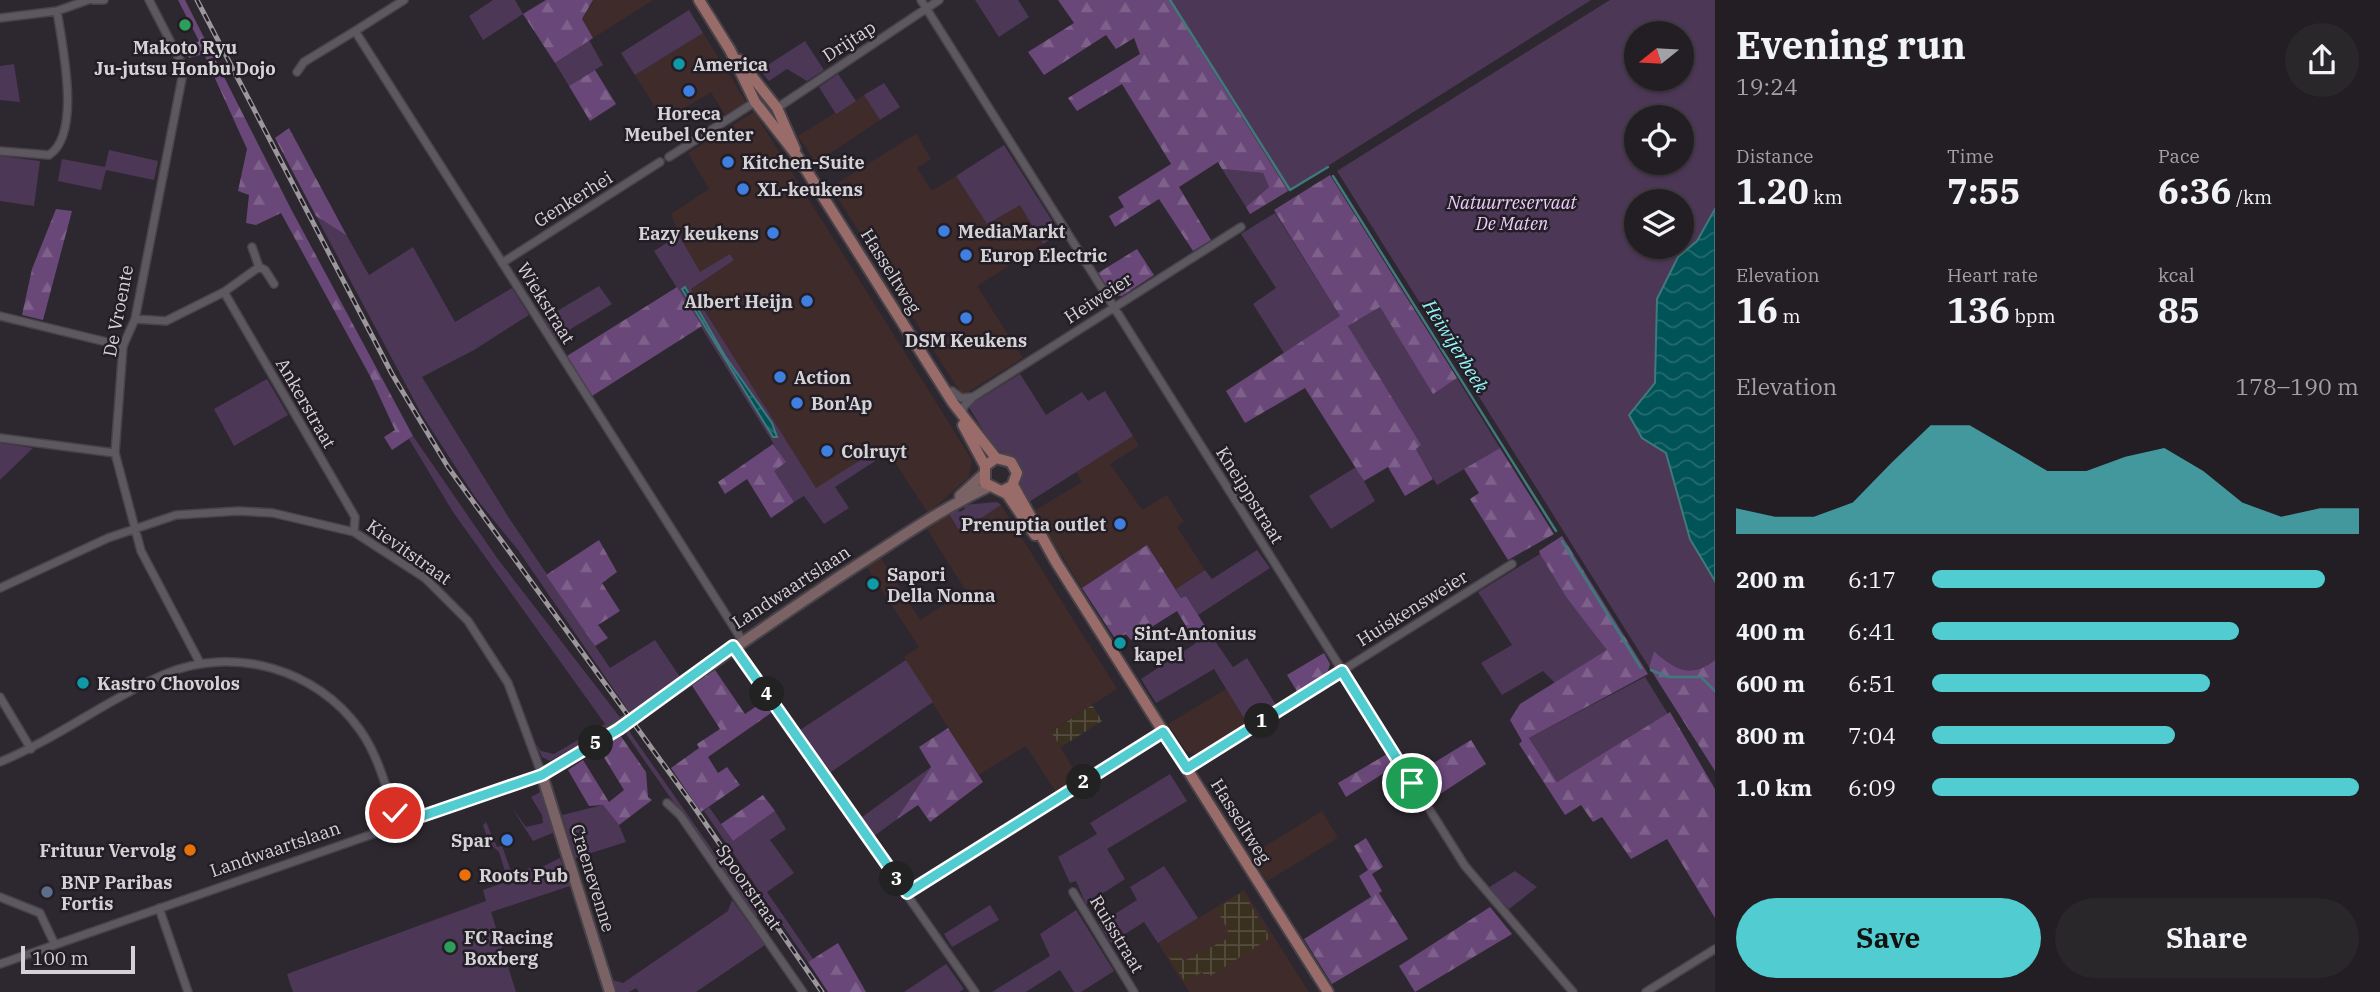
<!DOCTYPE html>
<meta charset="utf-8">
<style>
body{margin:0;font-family:"IBM Plex Serif",serif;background:#2a272b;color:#f1f3f6;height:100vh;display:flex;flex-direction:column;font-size:26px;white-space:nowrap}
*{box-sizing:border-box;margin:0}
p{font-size:23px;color:#a2a2a6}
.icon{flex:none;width:38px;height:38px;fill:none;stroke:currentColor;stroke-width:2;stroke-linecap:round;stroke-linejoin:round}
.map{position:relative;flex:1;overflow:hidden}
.sheet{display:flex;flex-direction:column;background:#221e23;width:665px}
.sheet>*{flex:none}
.needle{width:46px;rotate:252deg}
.controls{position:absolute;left:1624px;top:21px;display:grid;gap:14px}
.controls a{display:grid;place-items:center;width:70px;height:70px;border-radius:50%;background:#221e23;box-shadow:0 2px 5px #0004,0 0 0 2px #3f3c41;font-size:35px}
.scale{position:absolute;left:21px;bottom:18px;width:114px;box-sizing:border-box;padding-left:7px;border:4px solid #d5d2d6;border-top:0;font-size:19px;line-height:24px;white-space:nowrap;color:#d5d2d6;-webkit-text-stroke:5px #231e25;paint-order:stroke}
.pin{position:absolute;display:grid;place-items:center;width:60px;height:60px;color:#fff;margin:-30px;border:4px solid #fff;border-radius:50%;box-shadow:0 2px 7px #0007}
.km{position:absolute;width:35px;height:35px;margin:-18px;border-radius:50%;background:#222;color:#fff;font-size:19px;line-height:35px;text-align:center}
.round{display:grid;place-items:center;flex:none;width:74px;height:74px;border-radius:37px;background:#2a272b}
.overview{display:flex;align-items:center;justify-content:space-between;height:119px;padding:0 21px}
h1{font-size:38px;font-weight:700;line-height:52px}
.metrics{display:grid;grid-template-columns:repeat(3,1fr);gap:10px;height:119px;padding:7px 21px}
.metrics div{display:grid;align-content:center}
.metrics b{font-size:35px;font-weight:700}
.metrics small{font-size:19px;font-weight:400}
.metrics p{font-size:19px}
.chart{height:196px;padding:14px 21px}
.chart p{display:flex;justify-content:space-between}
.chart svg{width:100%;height:126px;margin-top:7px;fill:#51ccd1;opacity:.7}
.primary-button{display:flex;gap:14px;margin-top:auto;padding:14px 21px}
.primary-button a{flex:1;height:80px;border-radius:42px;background:#51ccd1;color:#111;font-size:28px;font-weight:700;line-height:80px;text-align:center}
.primary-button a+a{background:#2a272b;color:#f1f3f6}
ul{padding:0 21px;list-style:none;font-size:23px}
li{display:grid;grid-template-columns:112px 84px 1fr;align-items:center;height:52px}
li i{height:18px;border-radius:9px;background:#51ccd1}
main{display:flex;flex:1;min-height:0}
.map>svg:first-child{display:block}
.commercial{fill:#402b2b}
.industrial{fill:url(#industrial-grid)}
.green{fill:#4d3756;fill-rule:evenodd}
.forest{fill:url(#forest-firs)}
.water{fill:url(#water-waves);stroke:#40797c;stroke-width:2}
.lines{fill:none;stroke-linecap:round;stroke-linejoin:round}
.stream{stroke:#40797c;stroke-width:2.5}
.street-casing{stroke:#474349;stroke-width:10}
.secondary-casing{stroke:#474349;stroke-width:14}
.primary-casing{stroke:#474349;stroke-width:14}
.street{stroke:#5d5860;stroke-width:7}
.secondary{stroke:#7b6265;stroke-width:10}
.primary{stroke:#996c6a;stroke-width:10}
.rail-casing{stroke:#9b979c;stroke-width:5}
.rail{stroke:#231e25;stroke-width:2.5;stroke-dasharray:8;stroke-linecap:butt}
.route-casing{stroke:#fff;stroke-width:14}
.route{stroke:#51ccd1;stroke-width:9}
.leisure-dot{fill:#2e9e5b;stroke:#231e25;stroke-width:2.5}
.culture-dot{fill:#0f9aa8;stroke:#231e25;stroke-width:2.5}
.shop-dot{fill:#3f7fe0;stroke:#231e25;stroke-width:2.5}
.food-dot{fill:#e8710a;stroke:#231e25;stroke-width:2.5}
.service-dot{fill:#5c6f8a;stroke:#231e25;stroke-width:2.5}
.labels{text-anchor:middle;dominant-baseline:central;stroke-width:5;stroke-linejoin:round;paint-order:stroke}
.street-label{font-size:18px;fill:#d5d2d6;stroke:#231e25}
.poi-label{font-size:18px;font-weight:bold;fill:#d5d2d6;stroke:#231e25;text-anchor:start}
.park-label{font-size:18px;font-style:italic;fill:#edcdfb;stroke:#231e25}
.water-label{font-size:19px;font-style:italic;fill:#94f7fa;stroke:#231e25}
</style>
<main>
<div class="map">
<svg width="1715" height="992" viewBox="0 0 1715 992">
<defs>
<pattern id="industrial-grid" width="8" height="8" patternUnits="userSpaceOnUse" patternTransform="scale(1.75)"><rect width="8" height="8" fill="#3a3020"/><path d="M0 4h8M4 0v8" fill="none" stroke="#564d40"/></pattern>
<pattern id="forest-firs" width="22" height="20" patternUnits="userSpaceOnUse" patternTransform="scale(1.75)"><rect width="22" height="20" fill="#694778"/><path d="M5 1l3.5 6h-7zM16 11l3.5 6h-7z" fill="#7e618a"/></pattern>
<pattern id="water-waves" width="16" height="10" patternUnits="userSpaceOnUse" patternTransform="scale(1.75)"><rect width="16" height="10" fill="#005356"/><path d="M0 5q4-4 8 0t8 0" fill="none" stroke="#246b6e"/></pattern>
</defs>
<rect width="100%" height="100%" fill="#2d282f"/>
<path class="commercial" d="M594,0h59l-60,38 -11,-18z
M703,33l43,69 -21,13 -14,-23 -47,29 -29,-46z
M864,95l16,25 -64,43 -18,-27z
M754,112l218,348 -3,17 -41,36 -43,-66 -69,41 -125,-199 43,-30 -4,-5 -30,19 -21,-38 -8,-21 38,-25 -21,-36z
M916,134l15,25 -14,9 15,23 24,-15 31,48 33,-20 23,40 -66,42 46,72 -58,36 -5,-2 -129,-205z
M1133,436l6,10 -29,18 32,46 25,-15 17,27 -7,5 28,43 -29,19 -29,-44 -65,43 -48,-77 48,-29 -6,-10z
M1001,505l116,184 -66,42 27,46 -22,15 -30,-46 -48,29 -74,-118 15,-10 -52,-80 14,-9 39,62 46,-29 -39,-62 22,-15 11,18z
M1226,689l21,34 -49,32 -12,-4 -18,-27z
M1322,811l16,27 -71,43 -16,-26z
M1244,890l65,102h-120l-31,-49z"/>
<path class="industrial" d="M1092,705l10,16 -41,26 -10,-15z
M1243,892l27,46 -63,40 -5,-6 -17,10 -16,-25 8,-6 7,10 45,-23 -2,-10 -11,-19z"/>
<path class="green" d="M493,0h22l8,14 -40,26 -14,-24z
M975,0h43l11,17 -30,20z
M1169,0h422l-303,191z
M1610,0h105v660c-23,19 -40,10 -61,-9l-5,16 -312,-496zM1636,33h46v46h-46zM1636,117h46v46h-46zM1636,201h46v46h-46z
M689,10l14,23 -68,42 -14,-22z
M589,40l14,25 -34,21 -14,-23z
M805,41l19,29 -17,11 -20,-12 -18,12 -9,-11z
M14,64l6,38 -20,-2v-34z
M838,74l18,27 -20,13 -17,-27z
M884,83l16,24 -20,13 -16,-25z
M1004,145l56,88 -17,11 -23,-39 -33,19 -31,-48z
M109,150l49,11 -4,19 -48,-10 -5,20 -43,-9 4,-22 43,8z
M0,156l40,5 -6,45 -34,-5z
M1222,169l41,4 6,14 -23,20z
M1275,213l65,103 -56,37 -31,-49 23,-16 -35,-54z
M316,216l31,20 22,39 44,-28 42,75 57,-34 17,27 -55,35 -52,27 87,141 101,150 45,-28 25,37 -50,36 -112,-163 -43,-53 -53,-82z
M679,235l21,37 30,-18 4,6 -43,29 125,199 64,-40 5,-1 4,5 -54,35 14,21 -25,16 -20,-28 -10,6 -21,-31 12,-9 -131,-211z
M599,286l13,18 -56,34 -12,-19z
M1380,307l53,86 24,-15 43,70 -63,37 -21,-36 4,-3 -72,-120z
M1020,374l26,41 36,-23 6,9 17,-10 28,45 -104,66 -11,-15c8,-27 -5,-29 -23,-38l-27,-43z
M267,379l21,36 -54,31 -20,-37z
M413,436l84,122 125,162 -72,41 -8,-4 -6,-13 5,7 13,3 51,-30 -152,-212 -44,-73z
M0,443l33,5 -33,32z
M1356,467l19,34 -44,28 -22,-33z
M997,502l4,3 -41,27 -11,-18 8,-5 3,3 5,-3 -2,-4z
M1257,550l13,18 -72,47 -12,-19 -5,2 -5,-9 29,-19 7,9z
M1540,554l26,43 42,53 -52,34 -13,-13 -41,24 -21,-32 31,-18 -34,-53z
M1210,634l23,33 14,-9 29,47 -29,18 -33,-54 -58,34 -15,-24z
M906,660l27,42 -102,70 -31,-42z
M1645,677l23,37 -111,68 -28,-44z
M629,729l2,5 127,181 -4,3 -128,-184z
M931,767l-35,53 -22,16 -12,-19z
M1170,774l17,27 -80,48 18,30 -39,25 -10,-23 -6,2 -12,-26 39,-23 -7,-11z
M542,791l13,41 -22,9 -21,-33 14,19 17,-4 -1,-8 -11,-18z
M603,805l16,20 7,17 -51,16 -13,-43z
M709,807l24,34 42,-30 11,18 -16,11 24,33 -27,19 46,67 -5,3 -104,-151z
M486,822l11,25 5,-1 10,28 18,-6 2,4 28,-14 10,28 -79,26 25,80h-223l-6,-18 199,-73 -3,-11 25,-9 -9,-29 -10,-9 -6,-18z
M1164,866l34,52 -40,25 -14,-21 -33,21 -12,-19 38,-24 -7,-13z
M1515,871l22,16 -28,22 -21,-21z
M732,900l33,45 -69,47h-57l-3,-4 -7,4h-13l-4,-12 11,3 105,-72z
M990,905l9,15 -47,27 -8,-13z
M1076,910l38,61 -33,21h-7l-14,-22 -34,22h-34l58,-36 -10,-22z
M946,964l18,25 -5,3h-55z"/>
<path class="forest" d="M178,0h7l106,209 122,227 -21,14 -8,-13 11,-7 -25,-54 -89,-163 -25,12 -10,-2 3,-28 -11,-4 9,-42 -43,-95 -15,4 -4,-9 14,-8z
M546,0h47l-11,19 11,19 -38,25 -32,-49z
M1058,0h111l119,191 -38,23 -4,-7 23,-20 -6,-14 -41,-4 -4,-7 -39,25 32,53 -18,11 -34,-52 -44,28 -6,-11 15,-9 -6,-10 53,-33 -49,-80 -45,27 -9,-13 72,-44 -6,-16 -18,11 -10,-14 -62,40 -16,-23 46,-29z
M595,70l21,34 -26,17 -21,-35z
M289,128l58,108 -31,-20 -41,-78z
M1330,175l127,203 -24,16 -53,-87 -32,19 73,119 -5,4 17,30 -28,17 -17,-29 -24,14 -59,-93 -60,35 -19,-32 114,-75 -66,-106z
M56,209l16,2 -29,109 -21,-5 10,-46z
M1137,249l17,26 -32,21 -9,-1 -15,-22z
M677,287l25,39 -110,70 -25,-40z
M773,444l13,18 -12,9 20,31 -23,16 -24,-39 -22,15 -7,-12z
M1500,448l54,86 -46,26 -38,-61 9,-6 -15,-24z
M1562,536l86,138 -119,64 28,44 113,-70 45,77v129l-48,-79 -36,20 -29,-42 -9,5 -12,-17 -16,10 -46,-71 3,-3 -12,-21 10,-16 87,-54 -41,-53 -26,-43 -1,-3z
M599,540l18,32 -15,11 18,28 -22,14 10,13 -13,8 -49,-71z
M1147,545l34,53 5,-2 24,38 -14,9 -19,-32 -46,29 -5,-6 -10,6 -34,-52z
M1654,651c21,19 37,28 61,9v111l-66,-104z
M1324,653l6,11 -2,7 -30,22 -11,-18z
M715,670l30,44 19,-13 7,12 -63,44 10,16 9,-6 13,18 -39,27 -30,-44 28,-20 -2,-4 23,-15 -29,-45z
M948,728l35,54 -53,40 -12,-17 -22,15 35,-53 -12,-20z
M620,735l26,37 2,25 4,3 -33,25 -16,-20 -14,1 -21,-36 15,-10 26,42 15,-12 -25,-41z
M1471,740l15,24 -55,36 -17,-25z
M1387,754l8,12 -49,31 -8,-14z
M763,795l12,16 -42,30 -12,-17z
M1366,838l17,29 -11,7 10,17 -3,2 29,46 -76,45 -28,-45 67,-42 -12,-21 9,-6 -14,-24z
M1490,907l22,27 -97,58 -16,-26z
M838,943l28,49h-38l-20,-30z"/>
<path class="water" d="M1715,209v372l-25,-42 -24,-86 -24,-15 -13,-23 26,-32 2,-84 21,-42 19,-16z
M685,287l40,69 47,67 5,14h-4l-91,-148z"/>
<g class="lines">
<path class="stream" d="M1170,0l120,190 38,-23
M1333,176l223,355
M1562,541l79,127
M1651,670l17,7h33l14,14"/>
<g class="street-casing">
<path id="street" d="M93,0h11
M149,0l32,62 2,11 -48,246 -12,27 -8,107 26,98 59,112
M404,0l-49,31 387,609
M921,0l544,866 108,126
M0,18l57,-7 31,-11
M297,72l7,-10 51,-31
M777,108l162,-108
M0,151l49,4c33,-21 13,-111 8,-144
M669,157l86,-55
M252,247l7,20 6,3 9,14
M502,263l158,-101
M224,292l131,225 -1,15
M0,316l123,30
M135,319l31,2 58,-29 35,-25
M947,393l5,-2 9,7 11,-1
M962,414l2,-8 9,-9 268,-170
M0,438l115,15
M0,588l108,-50 68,-23 63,-4 34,2 81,19 71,46 43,43 40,62 34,92 -542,189
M733,647l242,345
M0,697l31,52
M0,762c58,-24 108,-63 165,-88 69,-29 152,-5 195,56 20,28 27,63 39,94
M1187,768l325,-204
M667,803l13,12 123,177
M1073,892l61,100
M907,893l256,-161
M0,897l40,16 15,32
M159,908l29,84
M1646,992l69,-43"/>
</g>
<g class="secondary-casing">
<path id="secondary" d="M960,496l23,-21
M610,992l-68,-217c108,-65 209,-141 314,-209 44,-28 85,-57 132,-79"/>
</g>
<g class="primary-casing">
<path id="primary" d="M699,0l31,50 25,52 43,55 155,246 43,55
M739,60l38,48 18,41
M963,425l22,41
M1013,485l43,77 272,430
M1002,491l10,-5 5,-13 -6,-11 -15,-4 -11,8v17l22,11 28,41"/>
</g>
<use href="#street" class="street"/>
<use href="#secondary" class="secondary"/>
<use href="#primary" class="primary"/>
<g class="rail-casing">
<path id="rail" d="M197,0l195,374 56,93 242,334 132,191"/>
</g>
<use href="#rail" class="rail"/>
</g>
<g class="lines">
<g class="route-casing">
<path id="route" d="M395,813l4,11 143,-49 77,-46 114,-83 174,247 256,-161 24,36 155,-97 70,112"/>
</g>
<use href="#route" class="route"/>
</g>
<g class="leisure-dot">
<circle cx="185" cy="25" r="7"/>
<circle cx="450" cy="947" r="7"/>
</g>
<g class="culture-dot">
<circle cx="679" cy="64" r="7"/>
<circle cx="873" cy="584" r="7"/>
<circle cx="1120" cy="643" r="7"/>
<circle cx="83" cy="683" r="7"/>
</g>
<g class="shop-dot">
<circle cx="689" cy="91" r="7"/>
<circle cx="728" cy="162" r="7"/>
<circle cx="743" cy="189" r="7"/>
<circle cx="944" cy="231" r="7"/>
<circle cx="773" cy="233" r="7"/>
<circle cx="966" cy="255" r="7"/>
<circle cx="807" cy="301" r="7"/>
<circle cx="966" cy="318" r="7"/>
<circle cx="780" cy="377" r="7"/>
<circle cx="797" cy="403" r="7"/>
<circle cx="827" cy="451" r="7"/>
<circle cx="1120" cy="524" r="7"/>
<circle cx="507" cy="840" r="7"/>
</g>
<g class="food-dot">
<circle cx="190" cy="850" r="7"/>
<circle cx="465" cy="875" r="7"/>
</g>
<circle class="service-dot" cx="47" cy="892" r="7"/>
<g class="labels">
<g class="street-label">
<text transform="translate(849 41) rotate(-33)">Drijtap</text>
<text transform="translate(573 199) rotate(-32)">Genkerhei</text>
<text transform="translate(891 271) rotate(58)">Hasseltweg</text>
<text transform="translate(1098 298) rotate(-33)">Heiweier</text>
<text transform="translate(546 303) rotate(58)">Wiekstraat</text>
<text transform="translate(118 311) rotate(-79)">De Vroente</text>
<text transform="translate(306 403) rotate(60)">Ankerstraat</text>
<text transform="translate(1250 495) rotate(58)">Kneippstraat</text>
<text transform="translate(409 552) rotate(35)">Kievitstraat</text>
<text transform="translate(791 587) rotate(-33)">Landwaartslaan</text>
<text transform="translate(1412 608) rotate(-32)">Huiskensweier</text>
<text transform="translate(1241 821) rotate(58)">Hasseltweg</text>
<text transform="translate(275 849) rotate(-19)">Landwaartslaan</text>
<text transform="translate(593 878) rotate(73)">Craenevenne</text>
<text transform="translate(749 887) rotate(55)">Spoorstraat</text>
<text transform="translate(1117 934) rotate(59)">Ruisstraat</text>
</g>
<g class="poi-label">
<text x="185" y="47" text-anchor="middle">Makoto Ryu<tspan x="185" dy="21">Ju-jutsu Honbu Dojo</tspan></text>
<text x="693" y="64">America</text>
<text x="689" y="113" text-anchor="middle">Horeca<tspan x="689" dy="21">Meubel Center</tspan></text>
<text x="742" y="162">Kitchen-Suite</text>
<text x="757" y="189">XL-keukens</text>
<text x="958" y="231">MediaMarkt</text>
<text x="759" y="233" text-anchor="end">Eazy keukens</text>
<text x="980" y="255">Europ Electric</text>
<text x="793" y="301" text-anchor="end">Albert Heijn</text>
<text x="966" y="340" text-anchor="middle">DSM Keukens</text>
<text x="794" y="377">Action</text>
<text x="811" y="403">Bon'Ap</text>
<text x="841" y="451">Colruyt</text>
<text x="1106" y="524" text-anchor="end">Prenuptia outlet</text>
<text x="887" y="574">Sapori<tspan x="887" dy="21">Della Nonna</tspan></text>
<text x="1134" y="633">Sint-Antonius<tspan x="1134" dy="21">kapel</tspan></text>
<text x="97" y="683">Kastro Chovolos</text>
<text x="493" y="840" text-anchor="end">Spar</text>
<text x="176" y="850" text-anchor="end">Frituur Vervolg</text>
<text x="479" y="875">Roots Pub</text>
<text x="61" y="882">BNP Paribas<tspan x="61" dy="21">Fortis</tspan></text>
<text x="464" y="937">FC Racing<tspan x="464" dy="21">Boxberg</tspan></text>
</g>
<g class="park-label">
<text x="1512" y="202">Natuurreservaat<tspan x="1512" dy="21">De Maten</tspan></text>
</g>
<g class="water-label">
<text transform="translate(1456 346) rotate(58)">Heiwijerbeek</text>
</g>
</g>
</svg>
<div class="controls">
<a><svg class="needle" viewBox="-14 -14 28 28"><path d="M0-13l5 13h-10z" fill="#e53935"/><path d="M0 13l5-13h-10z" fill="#a2a2a6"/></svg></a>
<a><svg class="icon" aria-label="locate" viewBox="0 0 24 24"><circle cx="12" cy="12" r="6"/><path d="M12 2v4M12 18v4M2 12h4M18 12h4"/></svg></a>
<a><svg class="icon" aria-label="layers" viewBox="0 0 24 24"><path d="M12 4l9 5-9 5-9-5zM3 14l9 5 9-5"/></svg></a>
</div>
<div class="scale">100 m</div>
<div class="pin" style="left:1412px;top:783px;background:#1e9e55"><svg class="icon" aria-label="arrive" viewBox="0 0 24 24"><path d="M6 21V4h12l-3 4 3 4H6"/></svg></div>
<div class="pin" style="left:395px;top:813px;background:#d93025"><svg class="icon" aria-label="check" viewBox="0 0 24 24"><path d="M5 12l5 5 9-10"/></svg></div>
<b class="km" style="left:1262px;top:721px">1</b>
<b class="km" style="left:1084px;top:782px">2</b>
<b class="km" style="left:897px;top:879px">3</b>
<b class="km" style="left:767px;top:694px">4</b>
<b class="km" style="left:596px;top:743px">5</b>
</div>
<section class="sheet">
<div class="overview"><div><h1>Evening run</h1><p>19:24</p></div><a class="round"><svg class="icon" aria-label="share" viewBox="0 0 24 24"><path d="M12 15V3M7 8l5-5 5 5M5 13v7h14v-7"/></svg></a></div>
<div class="metrics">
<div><p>Distance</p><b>1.20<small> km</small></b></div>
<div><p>Time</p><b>7:55</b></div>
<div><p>Pace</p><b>6:36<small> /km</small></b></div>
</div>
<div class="metrics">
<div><p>Elevation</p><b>16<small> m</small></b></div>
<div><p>Heart rate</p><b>136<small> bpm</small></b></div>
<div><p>kcal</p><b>85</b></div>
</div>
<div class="chart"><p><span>Elevation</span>178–190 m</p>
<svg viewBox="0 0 160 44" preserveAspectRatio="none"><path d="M0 44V35L10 38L20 38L30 33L40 19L50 6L60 6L70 14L80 22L90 22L100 17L110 14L120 22L130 33L140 38L150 35L160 35V44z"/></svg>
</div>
<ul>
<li><b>200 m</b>6:17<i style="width:92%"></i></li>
<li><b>400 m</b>6:41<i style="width:72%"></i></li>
<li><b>600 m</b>6:51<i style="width:65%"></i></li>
<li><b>800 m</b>7:04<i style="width:57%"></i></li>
<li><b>1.0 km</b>6:09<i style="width:100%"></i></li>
</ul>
<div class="primary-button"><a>Save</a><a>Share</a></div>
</section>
</main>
